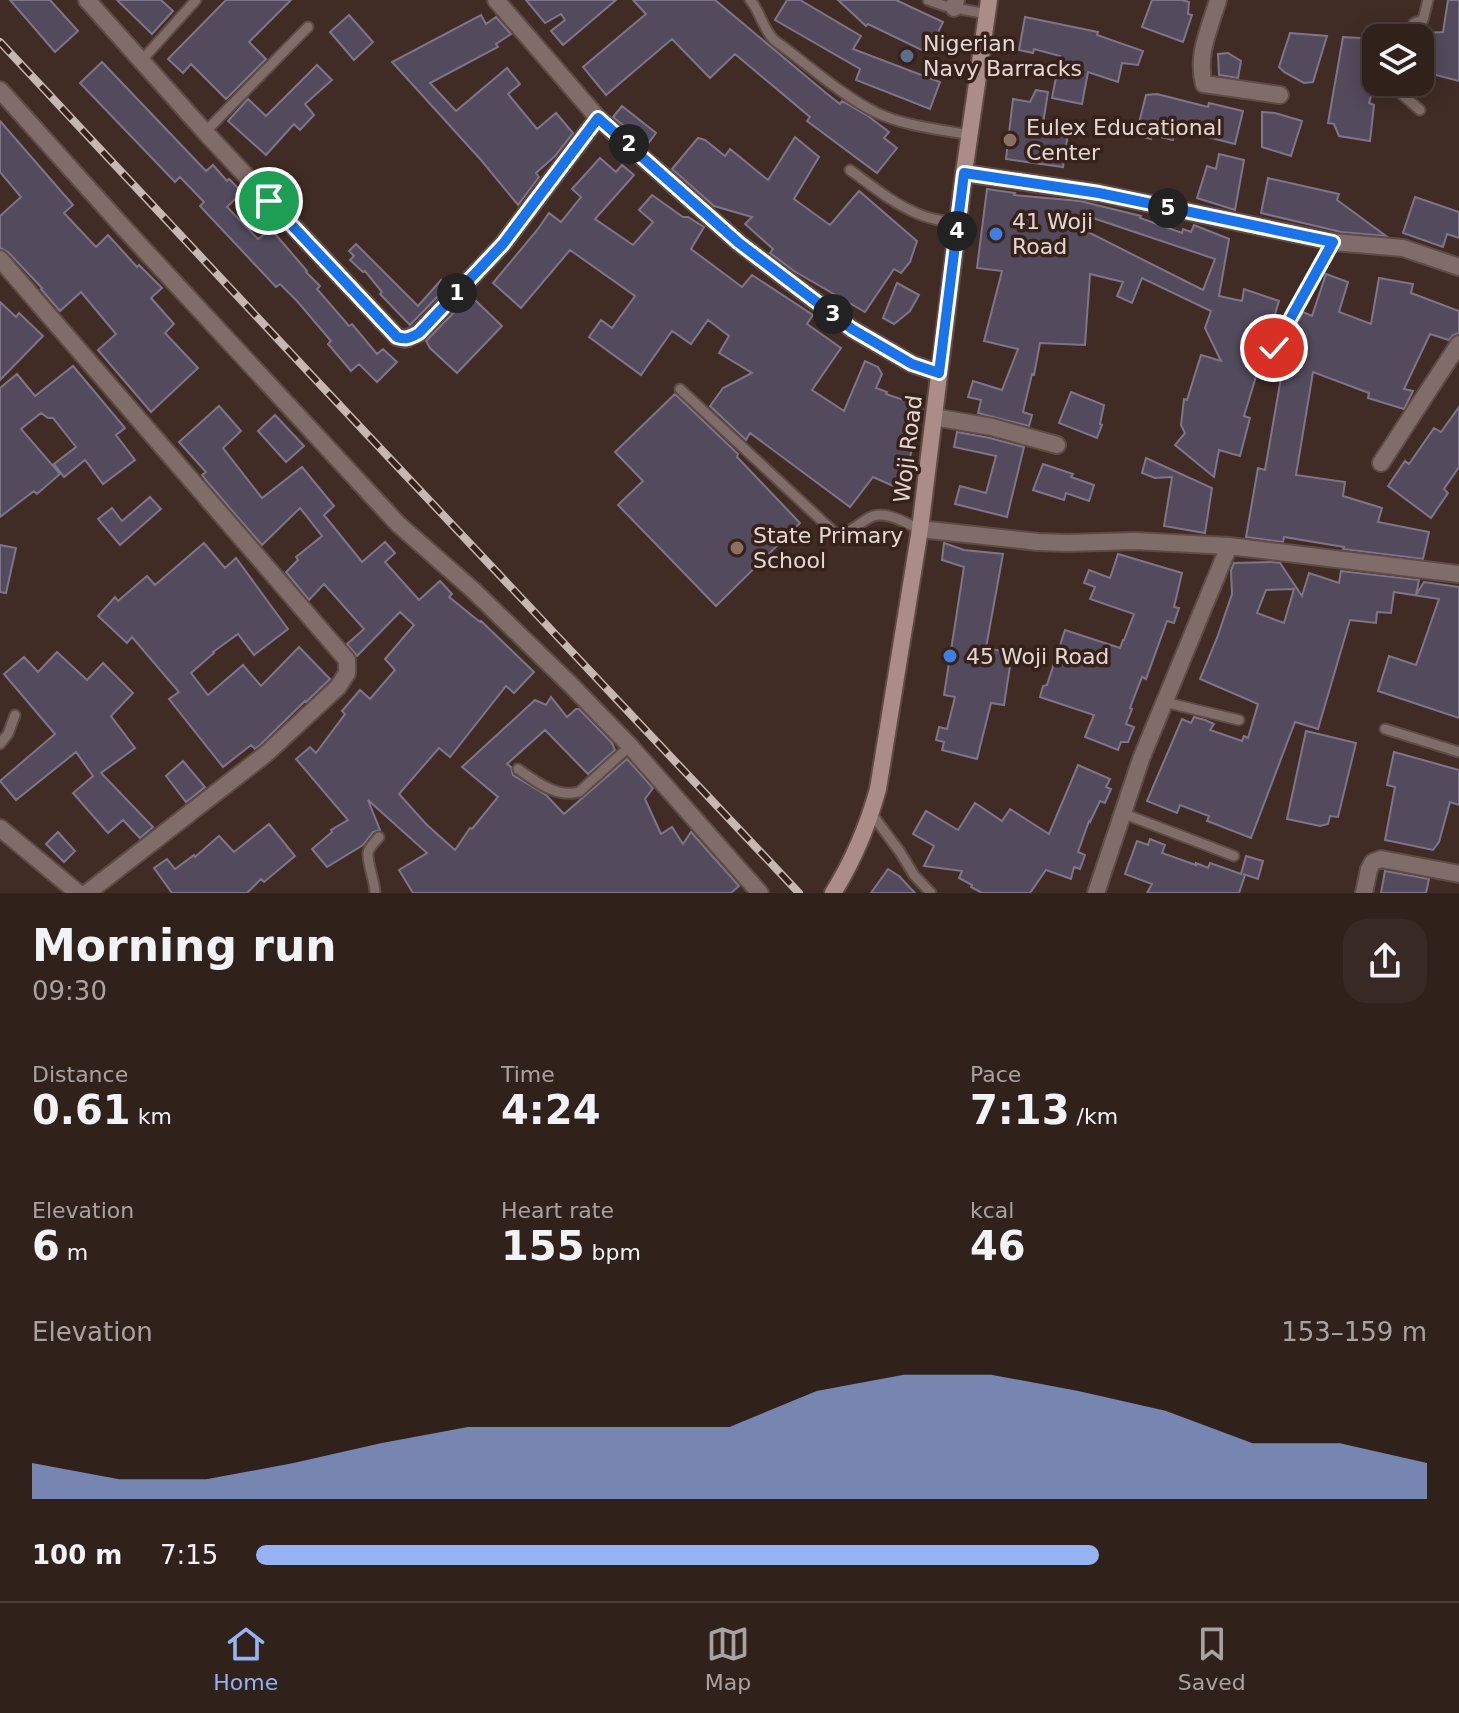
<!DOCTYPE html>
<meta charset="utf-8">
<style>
body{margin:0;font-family:"DejaVu Sans",sans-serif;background:#382924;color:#f1f3f6;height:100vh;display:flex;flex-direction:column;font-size:30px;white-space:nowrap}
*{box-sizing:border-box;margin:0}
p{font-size:26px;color:#a8a3a3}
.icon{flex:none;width:44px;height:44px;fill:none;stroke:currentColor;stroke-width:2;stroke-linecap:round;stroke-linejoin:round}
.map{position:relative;height:893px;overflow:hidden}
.side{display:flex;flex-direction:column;background:#30211b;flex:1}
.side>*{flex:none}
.buttons{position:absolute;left:1362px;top:24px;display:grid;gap:16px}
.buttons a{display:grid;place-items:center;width:72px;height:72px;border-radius:16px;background:#30211b;box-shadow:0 4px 20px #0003,0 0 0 2px #4b3e3a;font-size:40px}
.pin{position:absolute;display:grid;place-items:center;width:68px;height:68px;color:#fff;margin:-34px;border:4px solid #fff;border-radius:50%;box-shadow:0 2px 8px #0007}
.km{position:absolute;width:40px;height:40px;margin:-20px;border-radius:50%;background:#222;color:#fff;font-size:22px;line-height:40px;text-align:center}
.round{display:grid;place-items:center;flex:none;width:84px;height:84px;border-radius:24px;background:#382924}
.overview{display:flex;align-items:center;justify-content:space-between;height:136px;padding:0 32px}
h1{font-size:44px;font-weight:700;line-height:60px}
.figures{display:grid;grid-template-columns:repeat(3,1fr);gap:12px;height:136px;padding:8px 32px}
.figures div{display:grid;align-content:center}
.figures b{font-size:40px;font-weight:700}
.figures small{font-size:22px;font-weight:400}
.figures p{font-size:22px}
.chart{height:224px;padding:16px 32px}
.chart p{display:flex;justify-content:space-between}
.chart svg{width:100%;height:144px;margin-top:8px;fill:#95b2f1;opacity:.7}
ul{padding:0 32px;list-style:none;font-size:26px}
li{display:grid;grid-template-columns:128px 96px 1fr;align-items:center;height:60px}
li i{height:20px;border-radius:10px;background:#95b2f1}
.menu{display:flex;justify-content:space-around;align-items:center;height:112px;border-top:2px solid #4b3e3a;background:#30211b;font-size:22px;color:#a8a3a3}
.menu a{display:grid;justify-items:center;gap:4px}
.menu .selected{color:#95b2f1}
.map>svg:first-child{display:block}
.building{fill:#534a5d;stroke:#7f758a;stroke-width:2;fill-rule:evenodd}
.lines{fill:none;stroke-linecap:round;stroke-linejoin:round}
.service-casing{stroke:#5e4b43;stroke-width:13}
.minor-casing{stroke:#5e4b43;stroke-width:20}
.secondary-casing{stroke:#5e4b43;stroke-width:20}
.service{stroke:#806c69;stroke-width:9}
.minor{stroke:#806c69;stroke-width:16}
.secondary{stroke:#ac8c89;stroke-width:16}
.rail-casing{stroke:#c6b7b2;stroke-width:8}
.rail{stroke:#36221a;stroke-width:5;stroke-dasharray:15;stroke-linecap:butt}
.route-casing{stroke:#fff;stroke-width:16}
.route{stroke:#1a73e8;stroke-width:10}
.service-dot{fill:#5c6f8a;stroke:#36221a;stroke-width:3}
.education-dot{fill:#8d6e63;stroke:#36221a;stroke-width:3}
.shop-dot{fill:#3f7fe0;stroke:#36221a;stroke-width:3}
.labels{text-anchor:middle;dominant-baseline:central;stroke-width:7;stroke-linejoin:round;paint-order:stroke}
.poi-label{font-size:22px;fill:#e5d7d2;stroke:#36221a;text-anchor:start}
.street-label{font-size:22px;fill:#e5d7d2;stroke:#36221a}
</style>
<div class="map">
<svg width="1459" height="893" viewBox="0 0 1459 893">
<rect width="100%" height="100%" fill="#402c24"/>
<path class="building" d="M10,0h40l28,31 -23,21z
M117,0h44l12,11 -21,23z
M226,0h65l-42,42 17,17 -40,40 -35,-35 -8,9 -15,-14z
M526,0h90l-53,45 -12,-14 14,-11 -4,-6 -16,9z
M633,0h82l111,93 14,11 2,-3 26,15 21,16 -5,6 13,10 -20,25 -70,-52 3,-4 -75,-63 -25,24 -38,-39 -66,56 -23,-28 63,-53z
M787,0h13l61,36 -8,13 87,33 -10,27 -74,-29 4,-11 -85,-49z
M838,0h58l47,22 -15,31 -60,-29 -2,2z
M1152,0h30l7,2 -1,12 4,1 -9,27 -41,-15z
M1448,0h11v81l-27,-7v-2l-12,-3v-25l3,-11 20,-1z
M349,15l24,27 -19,18 -24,-28z
M481,15l5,9 10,-7 15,17 -15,10 2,3 -68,36 26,28 51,-43 13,16 -12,10 29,35 19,-16 17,20 -18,23 -19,17 3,4 -21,28 -37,-45 -89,-98z
M1025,17l73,15 -1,3 46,16 -5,14 -16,-2 -4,19 -30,-10 -6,32 -30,-6 8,-42 -26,-7 -1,4 -14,-3z
M1290,33l37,3 -14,46 -9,1 -20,-11 -5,-5z
M1343,37l33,2v42l-7,22 5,2 -4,36 -31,-5 -5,-12 -6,-1z
M1228,53l13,8 -3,17 -19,-3 -1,-21z
M102,62l104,109 7,-6 14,16 2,-2 13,13 -15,15 31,32 13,-10 36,42 -1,1 14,14 -3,3 32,37 3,-2 25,30 6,-5 14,13 -20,20 -18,-18 -8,7 -23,-27 3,-3 -34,-40 -17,-17 -4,3 -76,-81 4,-4 -24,-25 -5,5 -95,-99z
M317,65l15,15 -27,24 9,11 -14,15 -6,-6 -28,31 -38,-34 20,-22 18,17z
M1036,90l12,2 -6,38 26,3 -5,34 -57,-8 7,-60 17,3z
M1157,94l51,13 1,-4 34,8 -8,33 -59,-15 -3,11 -21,-5 -1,4 -15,-4 10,-40z
M622,106l34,27 -9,12 -34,-28z
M1262,112l13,1 27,8 -11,35 -29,-9z
M0,121l73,84 -9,8 32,34 12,-12 29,32 2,-2 23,23 -11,10 23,26 -9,9 33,35 -47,44 -53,-62 18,-16 -35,-42 -21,19 -19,-22 1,-1 -34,-36 -8,-4v-32l21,-19 -21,-25z
M795,137l24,20 -25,42 36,26 29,-34 58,50 -7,21 -9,11 -7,-4 -29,43 -71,-41 -24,-18 3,-4 -28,-25 7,-7 -38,-11 -42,-37 26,-31 7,2 20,16 5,-7 38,31z
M1219,154l25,6 -9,50 -38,-12 10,-32 9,3z
M600,158l16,14 6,-7 12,10 -39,44 38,26 20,-23 -14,-12 13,-15 31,22h5l16,10 -13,22 51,38 10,-12 61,40 -6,9 34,24 -29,42 32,21 21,-50 13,6 4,7 -6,14 11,4 -1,2 37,13 -20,77 -5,4 -25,-11 -23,30 -100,-74 -4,7 -36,-34 13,-18 29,-15 -33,-20 10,-17 -21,-16 -17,24 -19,-13 -31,44 -52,-38 12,-17 11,8 23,-32 -65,-46 -49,58 -28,-25 45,-54 11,-16 12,9 20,-25 -9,-8z
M1268,178l71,16 -2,6 49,36 -45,-4 -80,-19z
M987,189l28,4 -1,2 66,6 61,15 -1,2 42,15 1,-4 8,3 3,-7 35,14 -10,57 23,5 2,-12 35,12 -35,115 6,2 -10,38 -21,-6 -5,27 -39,-32 10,-12 -4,-8 3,-26 3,1 14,-45 20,6 -16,-33 6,-17 -69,-33 -10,25 -15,-7 6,-14 -33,-8 -5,71 -45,-2 -6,32 -2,-1 -9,38 9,3 -3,11 -51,-13 3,-13 -13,-3 5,-16 29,9 16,-41 -34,-8 18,-70 -25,-3zM1087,216l128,43 -12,31 -121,-61z
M1415,197l44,15v26l-12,-4 -4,13 -40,-14z
M356,244l62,62 23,-26 6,7 -37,38 -30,-31 2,-2 -17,-21 -2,1 -13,-12 4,-4 -5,-5z
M1326,274l22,8 -9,30 32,12 8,-46 34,6 -2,9 48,18v22l-6,2 -4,5 -19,-6 -26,55 9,2 -9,18 -36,-11 1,-5 -56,-21 -17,103 49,7 -2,14 39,12 -4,14 51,10 -6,27 -80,-10 1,-2 -60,-10 -1,5 -37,-5 12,-69 7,2 23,-133 15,-25 9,4z
M897,283l22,12 -9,16 -16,13 -11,-6z
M467,299l5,4 3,-3 27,26 -45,47 -27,-25 -4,-7z
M0,302l16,15 3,-4 24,23 -43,44z
M73,366l52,62 -9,7 19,25 -32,24 -18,-24 -21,17 -10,-13 22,-17 -23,-29h-5l-7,-5 -20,16 39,45 -23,20 -3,-3 -34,26v-129l17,-14 18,22z
M1071,392l33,13 -4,19 2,1 -5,13 -38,-15z
M675,394l63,60 -1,3 63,66 -84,83 -98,-101 25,-24 -28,-29z
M219,406l22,25 -18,17 39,50 40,-31 32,39 -10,9 38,47 23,-20 10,11 -10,9 34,38 21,-19 12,13 -3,3 31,25 1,-1 53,51 -20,21 -8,-7 -56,71 -11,-9 -40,46 27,30 29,26 15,-22 2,1 26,-32 -36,-30 73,-67 11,5 5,-8 16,20 9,-8h3l33,34 3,7 -27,24 -43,-44 -38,34 4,3 2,8 33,20 18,19 63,-55 26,29 -8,11 16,35 11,-7 11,17 8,-12 48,54 -8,7h-318l-14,-23 28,-17 -59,-53 12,30 -7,2 -10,13 -36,22 -15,-18 20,-17 -1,-2 17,-10 -52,-61 14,-12 6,6 29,-39 -3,-3 18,-21 10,9 25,-29 -10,-11 29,-34 -14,-13 -43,44 -10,-12 17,-15 -40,-45 -15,16 -23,-28 12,-12 -2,-3 26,-21 -22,-28 -38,37 -52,-60 -8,-10 4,-3 -27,-30z
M1459,407v60l-15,22 4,4 -17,25 -43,-32 17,-25 4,3 25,-36 7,4z
M275,415l29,31 -18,16 -28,-31z
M957,432l33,6 34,9 -17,70 -52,-13 5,-18 26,7 10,-37 -42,-9z
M1146,458l66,30 -7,45 -41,-7 8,-49 -17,1 -13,-5z
M1043,464l30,10 -2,3 23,8 -5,16 -23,-8 -2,7 -31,-10z
M150,497l11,12 -41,36 -22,-26 14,-11 10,13z
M204,543l21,25 11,-10 52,71 -34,26 -16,-21 -25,18 1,1 -23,20 17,22 35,-30 18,21 38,-39 31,32 -24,23 -1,-1 -45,44 -5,4 -4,-4 -28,22 -54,-68 10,-7 -47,-55 -5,6 -29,-27 17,-19 3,4 29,-25 8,9z
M944,543l20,7 39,4 -17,94 26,5 -8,52 -13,-2 -14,56 -35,-9 2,-8 -8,-2 3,-13 8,2 8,-32 -11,-2 20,-128 -22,-7z
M0,545l16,3 -10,45 -6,-1z
M1118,554l64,19 -8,34 5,1 -5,15 -7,-2 -21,58 -4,-2 -12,31 2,1 -6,15 8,3 -6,15h-7l-3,8 -33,-13 9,-22 -54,-18 3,-11 4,-1 18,-55 55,18 3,-8h1l10,-26 -44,-15 5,-12 -11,-4 5,-13 21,8z
M1272,562l8,1 22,33 7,-23 30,10 2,-12 78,9 -3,15 8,-13 35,5v131l-81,-27 11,-35 27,9 23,-66 -45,-7 -3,21 -14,-1 -1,11 -26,-3 -32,109 -23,-7 -44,116 -44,-17 2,-5 -29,-11 -3,8 -30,-12 35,-82 9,4 3,-6 11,3 9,4 -4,6 32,11 2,-5 4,2 10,-34 -58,-25 17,-41 15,-44 -1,-24 3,-7zM1294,589l-10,34 -27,-10 9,-23z
M57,652l30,28 16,-17 30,30 -22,23 24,32 -34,25 52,54 -13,11 -17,-18 -15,13 -35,-40 20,-17 -17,-24 -60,48 -16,-19 55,-47 -51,-60 20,-17 14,15z
M1306,731l50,12 -18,74 -8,-1 -2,8 -8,2 -33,-7z
M1394,752l65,18v35l-9,-3 -11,40 -6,8 -48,-10 10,-53 -8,-2z
M183,761l22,26 -19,15 -20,-26z
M1078,765l32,14 -4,8 5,2 -6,14 -5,-2 -10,21 -1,-1 -11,31 7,3 -5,14 -6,-2 -3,12 -25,-9 -16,23h-48l-11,-6 1,-2 -13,-7 3,-7 -38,-5 10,-20 -21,-12 13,-23 32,19 17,-27 27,18 8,-12 39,25z
M269,824l26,32 -31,26 -3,-3 -14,14h-75l-18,-25 13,-9 8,10 19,-14 1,2 24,-21 15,16z
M58,832l17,19 -11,11 -18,-18z
M1150,839l15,6 -3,8 34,12v-2l12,5 2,-5 31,11 5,-18 17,5 -5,18 -15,-5 2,1 -6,18h-92l5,-9 -27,-10 12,-33 11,4z
M888,869l11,7 16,17h-44z
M1385,871l44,8 -3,14h-45z"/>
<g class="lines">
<g class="service-casing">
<path id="service" d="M750,0c10,10 11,26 24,40 32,23 68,56 103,73 28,13 62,16 92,22
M928,0l17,6 42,8
M1409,38l5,-15 9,-3 5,-20
M142,60l54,-60
M1395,82l2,8 23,20
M205,132l103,-105
M850,170c21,15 41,32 64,42 14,7 29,9 44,11
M1274,348l59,-106
M680,389l154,143 6,3c12,-4 18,-11 29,-17 15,-9 36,5 51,11
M1164,702l75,18
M1385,729l74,23
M0,744l8,-10 7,-19
M518,769c18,13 39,29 61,23l51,-46
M871,813l29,39 14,23 17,18
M1122,813l112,43
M375,893c0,-12 -8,-30 -7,-40 1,-6 7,-11 11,-16"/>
</g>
<g class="minor-casing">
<path id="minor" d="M87,0l118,132 192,205 8,2 14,-6 84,-89 95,-126
M496,0l102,118 141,125 113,86 60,35 27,9
M1218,0c-8,28 -22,55 -14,84l76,11
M954,8l2,-8
M0,90l123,137 275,297 75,66 98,95 59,61 130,147
M964,173l135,20 234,49 70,6 56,19
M0,259l347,401v13l-9,14 -71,66 -180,140
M934,417l58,10 65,18
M1381,463l78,-119
M920,529l118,13 30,1 67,-2 94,5 230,28
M0,828l78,65
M1096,893l45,-134 88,-213
M1364,893l5,-24 4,-7 8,-3 78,15"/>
</g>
<g class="secondary-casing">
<path id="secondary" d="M833,893c20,-32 35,-68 45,-104l42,-260 44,-356 25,-173"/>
</g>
<use href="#service" class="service"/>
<use href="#minor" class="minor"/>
<use href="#secondary" class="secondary"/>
<g class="rail-casing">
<path id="rail" d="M0,42l315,337 484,514"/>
</g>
<use href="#rail" class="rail"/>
</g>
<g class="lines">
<g class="route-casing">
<path id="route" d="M269,201l128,136c9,3 13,1 22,-4l84,-89 95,-126 141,125 113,86 60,35 27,9 25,-200 135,20 234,49 -59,106"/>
</g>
<use href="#route" class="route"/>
</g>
<circle class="service-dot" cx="907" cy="56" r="8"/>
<g class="education-dot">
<circle cx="1010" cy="140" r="8"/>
<circle cx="737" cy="548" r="8"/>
</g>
<g class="shop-dot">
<circle cx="996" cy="234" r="8"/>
<circle cx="950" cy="656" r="8"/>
</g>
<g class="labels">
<g class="poi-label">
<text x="923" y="43">Nigerian<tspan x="923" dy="25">Navy Barracks</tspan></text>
<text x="1026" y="127">Eulex Educational<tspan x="1026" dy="25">Center</tspan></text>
<text x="1012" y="221">41 Woji<tspan x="1012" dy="25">Road</tspan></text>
<text x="753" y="535">State Primary<tspan x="753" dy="25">School</tspan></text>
<text x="966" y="656">45 Woji Road</text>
</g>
<g class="street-label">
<text transform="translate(908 449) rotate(-83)">Woji Road</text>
</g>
</g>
</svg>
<div class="buttons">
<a><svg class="icon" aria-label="layers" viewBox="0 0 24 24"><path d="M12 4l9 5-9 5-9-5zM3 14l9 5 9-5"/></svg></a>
</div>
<div class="pin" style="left:269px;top:201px;background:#1e9e55"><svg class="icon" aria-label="arrive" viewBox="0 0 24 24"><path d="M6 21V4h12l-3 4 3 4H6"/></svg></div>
<div class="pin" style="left:1274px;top:348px;background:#d93025"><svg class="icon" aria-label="check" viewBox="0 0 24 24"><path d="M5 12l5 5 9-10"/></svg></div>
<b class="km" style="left:457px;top:293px">1</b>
<b class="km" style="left:629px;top:144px">2</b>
<b class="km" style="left:833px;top:314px">3</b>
<b class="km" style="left:957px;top:231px">4</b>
<b class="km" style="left:1168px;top:208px">5</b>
</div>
<section class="side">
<div class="overview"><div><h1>Morning run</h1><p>09:30</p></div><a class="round"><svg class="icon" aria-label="share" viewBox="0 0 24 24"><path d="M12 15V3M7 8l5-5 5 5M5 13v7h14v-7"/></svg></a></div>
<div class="figures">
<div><p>Distance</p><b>0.61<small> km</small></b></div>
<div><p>Time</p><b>4:24</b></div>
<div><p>Pace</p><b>7:13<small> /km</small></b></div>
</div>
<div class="figures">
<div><p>Elevation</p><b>6<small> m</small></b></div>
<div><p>Heart rate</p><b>155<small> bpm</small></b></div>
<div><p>kcal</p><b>46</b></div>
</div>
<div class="chart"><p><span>Elevation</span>153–159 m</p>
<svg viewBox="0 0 160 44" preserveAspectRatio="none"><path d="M0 44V33L10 38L20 38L30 33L40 27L50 22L60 22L70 22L80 22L90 11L100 6L110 6L120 11L130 17L140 27L150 27L160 33V44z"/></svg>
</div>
<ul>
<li><b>100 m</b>7:15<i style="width:72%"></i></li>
</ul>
</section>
<nav class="menu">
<a class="selected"><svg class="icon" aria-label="home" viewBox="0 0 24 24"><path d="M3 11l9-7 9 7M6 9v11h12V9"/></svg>Home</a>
<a><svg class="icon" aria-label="map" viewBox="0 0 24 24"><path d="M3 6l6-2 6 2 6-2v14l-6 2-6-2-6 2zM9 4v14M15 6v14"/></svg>Map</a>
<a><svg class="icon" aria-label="saved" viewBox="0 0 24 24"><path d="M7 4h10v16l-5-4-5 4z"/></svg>Saved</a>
</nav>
